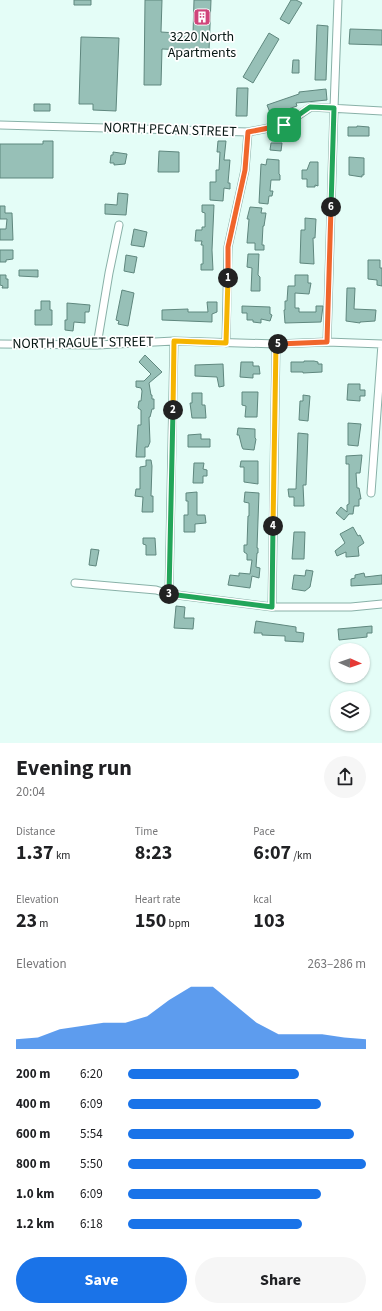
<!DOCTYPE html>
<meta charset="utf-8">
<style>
body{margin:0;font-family:"Source Sans 3",sans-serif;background:#f6f6f6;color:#202124;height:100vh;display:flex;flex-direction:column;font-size:15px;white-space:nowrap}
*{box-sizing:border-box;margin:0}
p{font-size:13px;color:#757577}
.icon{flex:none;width:22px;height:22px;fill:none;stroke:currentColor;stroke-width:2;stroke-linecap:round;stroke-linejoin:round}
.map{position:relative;height:743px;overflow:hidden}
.side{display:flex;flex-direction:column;background:#fff;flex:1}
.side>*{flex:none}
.needle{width:26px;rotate:92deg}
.fabs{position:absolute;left:330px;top:643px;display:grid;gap:8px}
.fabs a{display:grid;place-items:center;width:40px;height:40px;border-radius:50%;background:#fff;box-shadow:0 1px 3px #0004;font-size:20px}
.pin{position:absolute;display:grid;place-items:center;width:34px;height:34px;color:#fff;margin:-17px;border-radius:8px;box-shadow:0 2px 6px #0006}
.km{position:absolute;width:20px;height:20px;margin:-10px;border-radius:50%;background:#222;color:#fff;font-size:11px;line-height:20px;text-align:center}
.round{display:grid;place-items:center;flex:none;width:42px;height:42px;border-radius:21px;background:#f6f6f6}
.overview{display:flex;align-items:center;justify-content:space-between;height:68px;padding:0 16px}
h1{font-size:22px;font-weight:700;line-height:30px}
.metrics{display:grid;grid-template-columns:repeat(3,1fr);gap:6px;height:68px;padding:4px 16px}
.metrics div{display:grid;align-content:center}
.metrics b{font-size:20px;font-weight:700}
.metrics small{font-size:11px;font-weight:400}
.metrics p{font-size:11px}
.chart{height:112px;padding:8px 16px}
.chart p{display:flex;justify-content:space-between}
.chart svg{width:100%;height:72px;margin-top:4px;fill:#1a73e8;opacity:.7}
.cta{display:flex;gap:8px;margin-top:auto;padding:8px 16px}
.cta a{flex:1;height:46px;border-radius:24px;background:#1a73e8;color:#fff;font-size:16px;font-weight:700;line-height:46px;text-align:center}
.cta a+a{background:#f6f6f6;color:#202124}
ul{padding:0 16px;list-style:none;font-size:13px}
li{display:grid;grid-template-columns:64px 48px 1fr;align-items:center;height:30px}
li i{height:10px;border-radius:5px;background:#1a73e8}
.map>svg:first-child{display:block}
.building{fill:#97c0b7;stroke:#5f877e}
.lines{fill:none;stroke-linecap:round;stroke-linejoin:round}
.street-casing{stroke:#89b1a8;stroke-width:9}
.street{stroke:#fff;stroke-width:7}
.split-1-casing{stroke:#fff;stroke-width:8}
.split-2-casing{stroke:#fff;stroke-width:8}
.split-3-casing{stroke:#fff;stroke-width:8}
.split-4-casing{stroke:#fff;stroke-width:8}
.split-5-casing{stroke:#fff;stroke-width:8}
.split-6-casing{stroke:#fff;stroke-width:8}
.split-7-casing{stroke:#fff;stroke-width:8}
.split-1{stroke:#f0652b;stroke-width:5}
.split-2{stroke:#f5b400;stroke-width:5}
.split-3{stroke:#22a559;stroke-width:5}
.split-4{stroke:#22a559;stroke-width:5}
.split-5{stroke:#f5b400;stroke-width:5}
.split-6{stroke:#f0652b;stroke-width:5}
.split-7{stroke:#22a559;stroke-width:5}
.labels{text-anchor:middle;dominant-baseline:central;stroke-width:3.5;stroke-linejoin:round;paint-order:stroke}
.poi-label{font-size:14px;fill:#061613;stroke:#fff}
.street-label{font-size:14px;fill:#061613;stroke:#fff}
</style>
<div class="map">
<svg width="382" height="743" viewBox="0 0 382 743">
<rect width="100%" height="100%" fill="#e4fdf7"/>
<path class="building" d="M74,0h17v5h-17z
M145,0h17l-1,32 32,2 1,-34h17l-2,51 -47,-2 -1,36h-17z
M291,0h5l6,3 -13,21 -9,-5z
M317,25l11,1 -2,54h-11z
M350,29l32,1v15l-33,-1z
M269,33l10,6 -26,44 -10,-6z
M81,37l38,1 -3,73 -23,-1v-6h-14z
M293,60h6v13h-7z
M237,88h11l-1,28h-11z
M326,89l1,11 -31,3 1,3 -26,9 -4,-10 32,-11v-2z
M34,104h16v7h-16z
M357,126l12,1v9h-21v-9h9z
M43,141h10v37h-53v-34h43z
M218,141h8l-2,19h6l-2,23h2v6l-6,-1 -1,13 -13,-1v-18h6v-12h3l1,-18h-3z
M271,143h11l-1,8 -11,-1z
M159,151l20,1v20h-21z
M113,152l14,2 -2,10 -11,1v-2h-4l1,-8h2z
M349,157l15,1v17h-2v2l-13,-2z
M267,159l12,1v14l1,1v5h-9l-1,11h3l-1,5h-3l-1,8 -9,-1 2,-39 5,1z
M310,162h8v24l-3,-1v2h-8v-8h-5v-9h5z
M118,193l10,1 -2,21 -21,-1v-10l12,1z
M202,205h12l-2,45 1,20h-12v-6h2v-19h-2l1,-4h-7l1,-11h6v-3h3v-14l-3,-1z
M0,206h5v7h7l1,27h-13v-11h6l1,-10h-7z
M250,207l12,1 -1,5h5l-2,13h-1l-1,19h2v5h-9v-7h-8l2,-24h-2z
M305,218l11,1 -1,19h-2l1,26 -14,-1 1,-33h4z
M134,229l13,3 -3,15 -13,-2z
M0,250h13v9l-7,1v2h-6z
M248,254h11l-1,21 2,2v14h-9l1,-23 -5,-1z
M126,255l11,2 -3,16 -10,-2z
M368,260h12v8h2v18l-5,-1v-5l-9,-1z
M19,270h19v7l-19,-1z
M0,275h6v4h2v9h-6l1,-2 -3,-1z
M295,275h13v8h3l-2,11 -14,-1v15h4v4h17v-6h7l-2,16 -36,1 -1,-13h1v-9h2l1,-15h7z
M347,288h8l-1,21 22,1 -1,11 -15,1v1l-14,-2z
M122,290l12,3 -6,33 -10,-2 1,-3 -3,-1z
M41,301h9v9h2v15h-17v-15h6z
M207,302h10v10l-5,2v8l-50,-2v-10l26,-1v3h20z
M67,303l23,2 -1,7h-4v11l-11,-1 -1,9 -8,-1v-10h2z
M242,306l28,1v7l2,1 -2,6 -9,-2v4l-8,-1v-2h-6v-7h-5z
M145,355l17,17 -13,11 2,12h1v4h2v10h-2l-2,8h-1l1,25 -2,5h-3v10h-9l2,-32h3v-15l-3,-2 1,-7h2l1,-10 -1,-3 -5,-1v-6h8l7,-7 -12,-12z
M304,361h10l4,1v2h4v8l-19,1v-1h-12v-10h13z
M241,362h12v4h6l1,8h-7v4l-13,-1z
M223,364l1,22 -5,1 -2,-10 -22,-1v-11z
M348,384h12v6h5v6h-5v5l-13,-1z
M242,392h16l-1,25h-12l1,-11 -4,-1z
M192,393h10v12h3l1,13h-14l-2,-15h2z
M303,395l7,1 -2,25 -9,-1 1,-19h3z
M348,423l13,1 -3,22 -10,-1z
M238,428l17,1v9l1,1 -2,11 -11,-1 -1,-2 -3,-12h-2z
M298,433l10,1 -2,51h-3l1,21h-10v-9h-5l-1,-8h8z
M201,434v5h9v8h-22v-12z
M362,455l-2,18h-4l1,15h2l2,11h-2v7h-5l-1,8h-4l-5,6 -8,-7 5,-6 6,5v-7l2,-1v-40h-3v-8z
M146,460h5l1,6 -1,30h2v16h-11l1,-15 -8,-1 1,-7h4v-22l6,-1z
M241,461h17v23l-14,-2v-15h-4z
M194,463h10l-1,6 4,1v6h-4v7h-10z
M197,492v23h8l1,8 -11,1v8h-11v-17h4v-14h-2v-8z
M245,492l14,1 -2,55h1v5h-1l-1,14 4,1 -1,10 -7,-2 -2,12 -22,-3 2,-10 9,1v-3l11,1 2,-14h-5v-6l-3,-2v-7h3l1,-29h1v-13l-5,-1z
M353,527l5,9 2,-1 4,8 -6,4 1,9 -13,1v-5l-9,4 -2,-5 10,-8 -5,-9z
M294,532h11l-1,27h-12z
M143,538h12l1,17h-10v-10l-3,-1z
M91,549l8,1 -3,16 -7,-1z
M306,570l7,1 -3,16 -5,4 -13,-2 2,-14 11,1z
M364,573l1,4 17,-2v9l-31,2v-7l4,-1v-3z
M176,606l9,1 -1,11h10l-1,11 -19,-1z
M256,621l40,6v5l8,1 -1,9 -18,-1v-5l-23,-1v-2h-8z
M372,626v7h-5v4l-28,3 -1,-11z"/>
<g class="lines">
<g class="street-casing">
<path id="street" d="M0,125l248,7 36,-7 27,-18 71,4
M327,342l7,-234 4,-108
M226,343l2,-96 17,-77 3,-38
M0,344l97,1 77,-4 102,3 51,-2 55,2
M97,345l12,-72 10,-48
M371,493l11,-149
M75,583l81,7 13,4 103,13h79l31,-3
M169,594l5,-253
M272,607l4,-263"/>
</g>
<use href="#street" class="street"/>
</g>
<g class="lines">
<g class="split-1-casing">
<path id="split-1" d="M228,278v-31l17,-77 3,-38 36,-7"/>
</g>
<g class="split-2-casing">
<path id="split-2" d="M173,410l1,-69 52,2 2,-65"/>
</g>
<g class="split-3-casing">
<path id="split-3" d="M169,594l4,-184"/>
</g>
<g class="split-4-casing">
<path id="split-4" d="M169,594l103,13 1,-81"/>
</g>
<g class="split-5-casing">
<path id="split-5" d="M273,526l3,-182h2"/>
</g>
<g class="split-6-casing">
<path id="split-6" d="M278,344l49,-2 4,-135"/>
</g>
<g class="split-7-casing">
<path id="split-7" d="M284,125l26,-18 24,1 -3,99"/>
</g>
<use href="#split-1" class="split-1"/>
<use href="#split-2" class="split-2"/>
<use href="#split-3" class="split-3"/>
<use href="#split-4" class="split-4"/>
<use href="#split-5" class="split-5"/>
<use href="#split-6" class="split-6"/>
<use href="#split-7" class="split-7"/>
</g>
<defs>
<g id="building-square" transform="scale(0.9)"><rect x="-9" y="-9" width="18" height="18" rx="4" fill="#cf447a" stroke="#fff"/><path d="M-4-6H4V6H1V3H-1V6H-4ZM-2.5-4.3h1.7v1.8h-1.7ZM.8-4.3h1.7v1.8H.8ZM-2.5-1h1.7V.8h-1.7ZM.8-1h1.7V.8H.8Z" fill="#fff"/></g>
</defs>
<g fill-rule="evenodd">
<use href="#building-square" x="202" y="17"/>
</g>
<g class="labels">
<g class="poi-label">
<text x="202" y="37">3220 North<tspan x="202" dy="16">Apartments</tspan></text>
</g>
<g class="street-label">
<text transform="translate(170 130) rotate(2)">NORTH PECAN STREET</text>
<text transform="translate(83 343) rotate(-1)">NORTH RAGUET STREET</text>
</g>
</g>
</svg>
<div class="fabs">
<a><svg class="needle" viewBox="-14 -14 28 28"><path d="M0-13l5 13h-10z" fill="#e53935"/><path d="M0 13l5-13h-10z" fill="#757577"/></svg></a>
<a><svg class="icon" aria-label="layers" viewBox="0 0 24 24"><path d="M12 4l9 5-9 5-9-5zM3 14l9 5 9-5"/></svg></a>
</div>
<div class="pin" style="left:284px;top:125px;background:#1e9e55"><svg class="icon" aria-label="arrive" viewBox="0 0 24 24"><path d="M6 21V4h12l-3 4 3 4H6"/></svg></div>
<b class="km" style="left:228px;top:278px">1</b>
<b class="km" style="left:173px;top:410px">2</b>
<b class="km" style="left:169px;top:594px">3</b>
<b class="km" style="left:273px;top:526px">4</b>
<b class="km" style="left:278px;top:344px">5</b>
<b class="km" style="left:331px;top:207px">6</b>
</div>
<section class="side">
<div class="overview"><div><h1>Evening run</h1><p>20:04</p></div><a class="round"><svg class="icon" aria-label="share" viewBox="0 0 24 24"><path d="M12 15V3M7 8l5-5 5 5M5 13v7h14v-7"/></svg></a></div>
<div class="metrics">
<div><p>Distance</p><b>1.37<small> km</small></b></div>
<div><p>Time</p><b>8:23</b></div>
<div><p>Pace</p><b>6:07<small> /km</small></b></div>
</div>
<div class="metrics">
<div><p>Elevation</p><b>23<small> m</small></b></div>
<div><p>Heart rate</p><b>150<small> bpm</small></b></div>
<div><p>kcal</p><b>103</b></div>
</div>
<div class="chart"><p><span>Elevation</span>263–286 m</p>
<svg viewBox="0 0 160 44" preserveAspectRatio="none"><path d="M0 44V38L10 37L20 32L30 30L40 28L50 28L60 24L70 14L80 6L90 6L100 17L110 28L120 35L130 35L140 35L150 37L160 38V44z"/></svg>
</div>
<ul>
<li><b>200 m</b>6:20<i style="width:72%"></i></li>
<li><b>400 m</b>6:09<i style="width:81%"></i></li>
<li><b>600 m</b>5:54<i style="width:95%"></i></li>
<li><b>800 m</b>5:50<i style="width:100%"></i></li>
<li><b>1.0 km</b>6:09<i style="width:81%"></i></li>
<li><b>1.2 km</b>6:18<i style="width:73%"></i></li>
</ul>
<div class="cta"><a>Save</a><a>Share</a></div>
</section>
